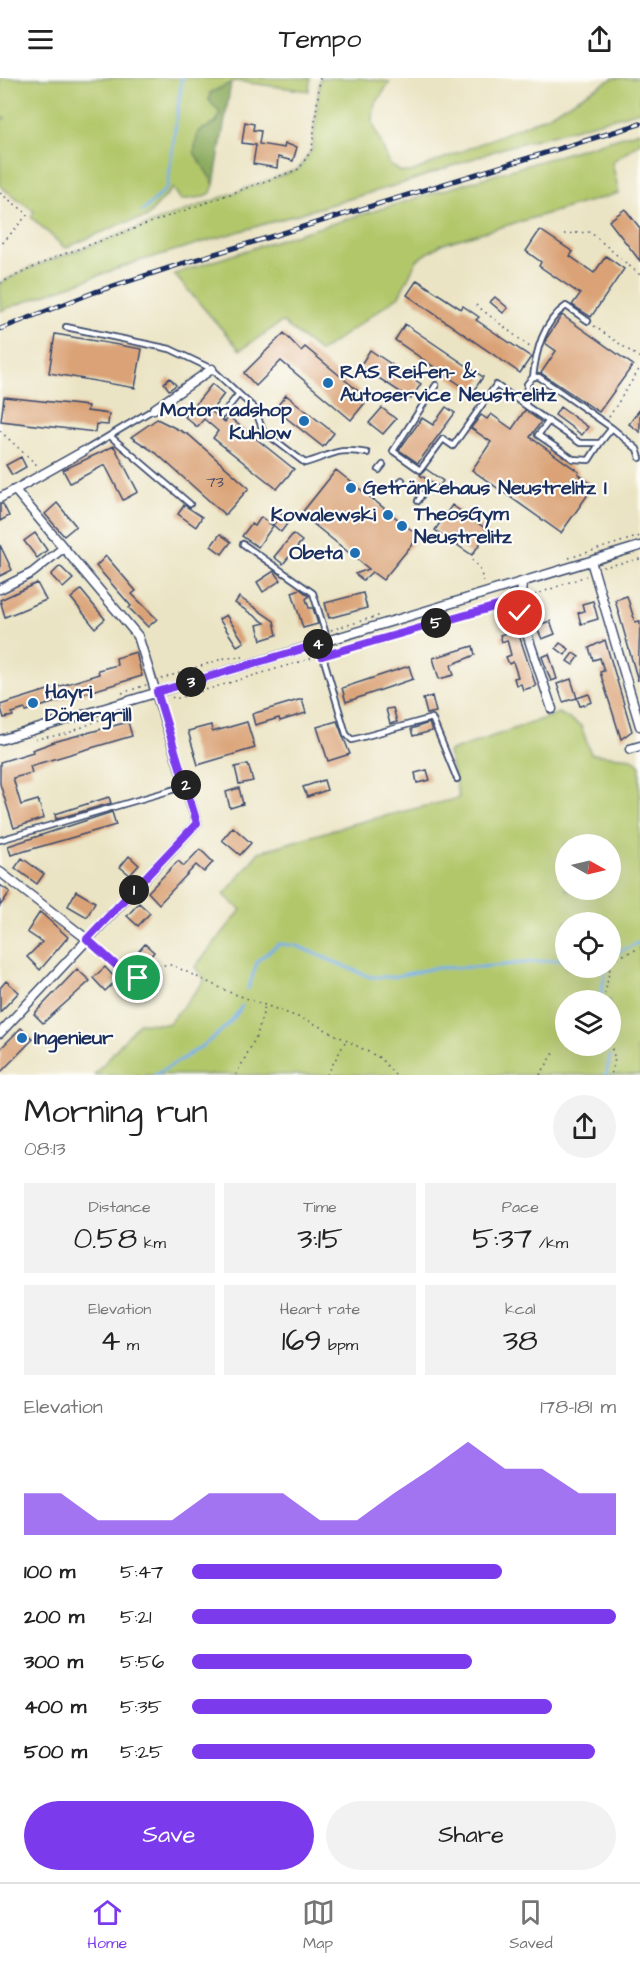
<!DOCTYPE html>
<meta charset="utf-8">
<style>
body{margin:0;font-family:"Architects Daughter",sans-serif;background:#f2f2f2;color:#222;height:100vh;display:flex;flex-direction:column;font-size:22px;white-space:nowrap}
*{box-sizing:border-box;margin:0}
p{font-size:20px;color:#767676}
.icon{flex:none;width:33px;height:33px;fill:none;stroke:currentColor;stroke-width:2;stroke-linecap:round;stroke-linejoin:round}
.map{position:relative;height:997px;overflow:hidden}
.sheet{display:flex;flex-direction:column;background:#fff;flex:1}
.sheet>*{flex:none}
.needle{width:39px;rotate:98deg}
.tools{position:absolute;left:555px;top:756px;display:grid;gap:12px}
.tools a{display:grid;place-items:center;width:66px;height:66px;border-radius:50%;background:#fff;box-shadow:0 6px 24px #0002;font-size:30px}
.pin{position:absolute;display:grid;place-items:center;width:51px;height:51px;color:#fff;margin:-26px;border:3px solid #fff;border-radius:50%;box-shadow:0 2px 6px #0007}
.km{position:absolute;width:30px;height:30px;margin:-15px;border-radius:50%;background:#222;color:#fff;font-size:16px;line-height:30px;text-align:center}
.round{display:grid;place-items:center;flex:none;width:63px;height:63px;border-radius:32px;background:#f2f2f2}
.headline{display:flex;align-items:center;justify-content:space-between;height:102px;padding:0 24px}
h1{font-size:33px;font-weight:600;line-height:45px}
.stats{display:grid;grid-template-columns:repeat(3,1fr);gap:9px;height:102px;padding:6px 24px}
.stats div{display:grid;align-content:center;border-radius:0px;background:#f2f2f2;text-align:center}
.stats b{font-size:30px;font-weight:600}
.stats small{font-size:16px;font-weight:400}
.stats p{font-size:16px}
.chart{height:168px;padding:12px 24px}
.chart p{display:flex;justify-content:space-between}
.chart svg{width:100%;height:108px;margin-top:6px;fill:#7c3aed;opacity:.7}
.primary-button{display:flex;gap:12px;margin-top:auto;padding:12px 24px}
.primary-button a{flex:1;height:69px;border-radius:36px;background:#7c3aed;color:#fff;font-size:24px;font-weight:600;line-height:69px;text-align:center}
.primary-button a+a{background:#f2f2f2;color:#222}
ul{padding:0 24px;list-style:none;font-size:20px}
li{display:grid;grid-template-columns:96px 72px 1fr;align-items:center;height:45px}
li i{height:15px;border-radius:8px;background:#7c3aed}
header{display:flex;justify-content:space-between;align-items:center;height:78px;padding:0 24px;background:#fff;font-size:27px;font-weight:600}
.menu{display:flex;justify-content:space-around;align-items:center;height:84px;border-top:2px solid #e0e0e0;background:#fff;font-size:16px;color:#767676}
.menu a{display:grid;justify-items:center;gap:3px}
.menu .selected{color:#7c3aed}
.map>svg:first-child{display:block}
.green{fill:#b2c76b;stroke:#667b64;stroke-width:1.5;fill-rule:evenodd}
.forest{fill:#8dac5f;stroke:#546e5e;stroke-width:1.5}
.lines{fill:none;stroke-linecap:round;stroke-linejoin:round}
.stream{stroke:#79b1e9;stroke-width:3}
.building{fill:#daa276}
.service-casing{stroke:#3a4a6d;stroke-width:8}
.minor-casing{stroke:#3a4a6d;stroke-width:11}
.path{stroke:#3a4a6d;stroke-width:1.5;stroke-dasharray:1.5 4.5;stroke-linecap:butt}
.service{stroke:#fff;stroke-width:4.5}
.minor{stroke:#fff;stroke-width:8}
.rail-casing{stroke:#1b2f5e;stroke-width:5}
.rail{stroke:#fdfcf7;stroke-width:3;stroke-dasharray:9;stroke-linecap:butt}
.route-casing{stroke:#fff;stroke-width:12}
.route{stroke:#7c3aed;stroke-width:8}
.poi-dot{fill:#1f6fb2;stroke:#fdfcf7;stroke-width:2}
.labels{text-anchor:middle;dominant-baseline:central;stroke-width:4.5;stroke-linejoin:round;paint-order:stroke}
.number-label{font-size:16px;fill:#4b4c64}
.poi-label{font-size:20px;font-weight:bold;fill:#1b2f5e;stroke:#fdfcf7;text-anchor:start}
</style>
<header><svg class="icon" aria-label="menu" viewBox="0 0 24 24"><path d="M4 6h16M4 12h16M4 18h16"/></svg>Tempo<svg class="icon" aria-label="share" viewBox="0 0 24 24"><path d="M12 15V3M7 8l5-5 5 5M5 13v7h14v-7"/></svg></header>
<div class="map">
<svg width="640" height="997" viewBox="0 0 640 997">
<rect width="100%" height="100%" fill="#fdfcf7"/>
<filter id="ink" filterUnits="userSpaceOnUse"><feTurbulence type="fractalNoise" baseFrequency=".0167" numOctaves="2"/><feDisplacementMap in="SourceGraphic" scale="12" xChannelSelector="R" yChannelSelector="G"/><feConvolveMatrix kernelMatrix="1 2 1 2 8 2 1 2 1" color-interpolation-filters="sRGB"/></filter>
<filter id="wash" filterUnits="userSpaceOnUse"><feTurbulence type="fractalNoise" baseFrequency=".008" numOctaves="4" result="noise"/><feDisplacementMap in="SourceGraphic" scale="24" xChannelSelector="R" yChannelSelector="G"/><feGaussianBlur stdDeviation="1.35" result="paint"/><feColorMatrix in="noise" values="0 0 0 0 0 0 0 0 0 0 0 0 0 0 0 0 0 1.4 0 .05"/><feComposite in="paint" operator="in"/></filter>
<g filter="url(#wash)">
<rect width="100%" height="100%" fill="#ebe4c4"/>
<path class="green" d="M0,0h310l-1,13 -74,-10 -25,12 -1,7 11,13 -21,48 12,14 3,9 -3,9 -8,4 -22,3 -8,-12 -27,30 -20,4 -61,26 -34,-31 3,-6 -34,-25v-66l5,-2 -5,-1z
M320,0h40l30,4 -16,24 -1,17 17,42 11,7h10l136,-56 66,-38h27v33l-137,37 -93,33 -274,81 -136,49v-28l32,-16 267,-98 13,-20z
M640,53v11l-28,20 7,31 -177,51 -25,16 -18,36 -79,56 -38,-30 -42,28 -66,-76 107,-35z
M559,635l22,13 10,28 41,4 8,7v281l-4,4 4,9v16h-546l45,-52 29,1 37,-44 -10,-13 46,-57 -17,-15 35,-43 93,-28 107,-26 -11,-46zM566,766h44v46h-44zM566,844h44v46h-44zM566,922h44v46h-44z"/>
<path class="forest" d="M231,5l-17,101 -20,-32 4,-20 19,-10 3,-9 -11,-13 1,-7z"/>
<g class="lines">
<path class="stream" d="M142,134l25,-24 15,-110
M610,878l30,-14
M248,911l10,-29 21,-16 18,2 73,31h23l41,-9 47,-1 85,-8
M600,922l6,-32
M155,997c30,-18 69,-38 87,-69
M606,997l4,-19"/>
</g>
<g id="blocks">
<path class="building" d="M245,44l9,2 -1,6 8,1 -2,13 25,4 1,-4 12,3 -4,14 -15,-4 -1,11 -24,-4 3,-19 -14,-2z
M625,131l15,19v33l-31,-40z
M540,152l33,22 -3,4 24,17 12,-17 18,13 -33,48 -19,-12 8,-11 -41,-28 2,-4 -15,-11z
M417,202l44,29 2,-3 16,11 -3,3 55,37 -11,16 -113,-78z
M495,219l13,11 -5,5 -13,-11z
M562,237l71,50 -34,47 -58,-39 15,-22 -11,-8 1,-4z
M405,246l78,53 -11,16 -77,-53z
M284,255l17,18 4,-4 63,52 -17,21 -70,-59 -25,25 -12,-13z
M55,256l87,15 -7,39 -86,-15z
M370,272l51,34 -10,15 -51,-33z
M170,300l6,7 -7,5 -5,-7z
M212,306l12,10 -13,17 14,11 4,-5 65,52 -17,20 -64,-51 5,-7 -14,-12 -7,8 -12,-10z
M286,317l48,38 -11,14 -48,-38z
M4,319l84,9 -1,5 22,3 -1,11 -12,-1 -1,8 -94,-11z
M446,329l9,6 -37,50 -19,-13 23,-32 11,7z
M560,329l28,20 -6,8 -27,-20z
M382,330l14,11 -13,15 -14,-11z
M640,331v23l-11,-8z
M525,332l16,12 -11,15 49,35 -1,2 16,12 -33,47 -89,-63 19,-28 -20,-14 10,-13 6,4 4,-5 21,15z
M157,341l32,16 60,53 -24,27 -69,-62 -25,-16z
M114,368l24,46 -15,8 -18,-35 -35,18 -7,-13z
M21,379l5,10 -14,8 -6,-10z
M426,391l17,12 -4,6 -19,-12z
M336,392l83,66 -36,44 -11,-8 -9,8 -8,-6 14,-5 -68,-55z
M57,425l19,23 -12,10 -19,-22z
M0,426h3l6,12 -9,5z
M184,427l18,12 -6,10 -18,-13z
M452,427l37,26 -17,24 -37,-25z
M282,435l8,7 -9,12 -8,-7z
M261,439l12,9 -15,21 -16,-11 9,-12 4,2z
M35,455l12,17 -10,8 -13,-17z
M220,456l11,8 -9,12 -11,-8z
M293,456l9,7 -19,23 -9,-7z
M0,467l12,25 -12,6z
M106,478l30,35 -4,3 25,25 -9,8 -19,-19 2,-2 -35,-40z
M60,488l13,13 -10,9 -12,-13z
M274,493l7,9 -18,12 -6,-10z
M37,505l9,17 -41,17 -5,-17z
M300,511l9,7 -3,3 3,9h4l5,16 -15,4 -11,-36z
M81,512l24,29 -10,9 -24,-30z
M363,515l4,15 -38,10 -4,-15z
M627,518l8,26 5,-1 -2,60 -23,-81z
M239,519l35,24 3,14 -16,5 -4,-15 8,-2 -30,-20z
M593,523l5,18 -17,5 -3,-11 6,-2 -2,-7z
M226,537l18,27 -7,4 -18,-27z
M550,543l5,13 -13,5 -6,-13z
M517,551l19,57 -13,4 -2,-6 -5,1 -2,-7 4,-1 -5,-15 -4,2 -3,-7 5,-2 -4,-15 -5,2 -2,-7z
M605,562l27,91 -11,8 -21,-67 4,-1 -4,-13 -7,2 -4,-12z
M560,565l9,6 -4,6 -9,-7z
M473,568l2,9 -24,10 3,10 -15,4 -6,-21z
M136,574l6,24 -116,35 -1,-2 -13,4 1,3 -9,2 -4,-13 99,-31 -1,-4 19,-5 -1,-7z
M573,575l6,4 -6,8 -6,-4z
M549,576l8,25 -6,2 -9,-24z
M409,588l4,13 -67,23 -4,-14z
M571,601l6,19 -14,4 -6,-18z
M589,616l3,8 -12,4 -3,-8z
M432,618l4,16 -9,2 -4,-15z
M302,621l4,14 -26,8 -1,-3 -24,7 -3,-11z
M393,630l4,14 -7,2 -4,-15z
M337,643l13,33 -22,7 -11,-34z
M128,644l4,14 -102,30 2,7 -19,5 8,27 17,-5 6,18 -30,10 -14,-44v-22l33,-10 -1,-2 25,-9z
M247,644l8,26 -57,17 -10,-34 23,-6 1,7z
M429,645l3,8 -19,5 -2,-7z
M248,686l5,17 -14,3 -4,-17z
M427,692l3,10 -13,3 -2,-10z
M324,702l3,10 -20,7 -4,-10z
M239,710l4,16 -13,4 -4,-16z
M109,719l2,6 -55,16 -1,-5z
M112,734l4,13 -105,30 -3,-9z
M233,749l18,16 -11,12 -18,-15z
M200,771l13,13 -9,10 -8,-7 -37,39 -11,-12 30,-31 6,5z
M129,778l10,9 -9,10 -10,-8z
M22,780l22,16 -7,10 -22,-16z
M0,807l10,7 -10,14z
M76,813l19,11 -8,15 -19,-11z
M139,825l11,10 -12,13 -11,-10z
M40,834l28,25 -28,33 -13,-13 15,-15 -15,-10z
M145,866l9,8 -11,14 -10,-8z
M105,889l12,13 -12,11 -12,-13z
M77,891l13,12 -47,42 -9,-9z
M6,903l13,11 -19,20v-24z
M21,950l12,11 -33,34v-24z"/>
</g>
</g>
<g filter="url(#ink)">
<use href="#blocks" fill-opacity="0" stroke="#3a4a6d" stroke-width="1.5"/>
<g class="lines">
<g class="service-casing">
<path id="service" d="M66,249l104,22 42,20 43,40 8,22 42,32c28,-8 31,-16 62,-10
M533,299c3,-26 10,-55 33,-71l22,15
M436,307l-43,66 27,19 23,-31 10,7 43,-61 84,58h20l12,-15 25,21 3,9
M526,326l1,-20 6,-7h6l73,51
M222,337l16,-20
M549,343l-11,14 35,24 16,1 11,-17
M110,358l80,68
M84,373l70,-42
M379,392l4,-5
M398,407l4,-5
M418,423l4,-7
M243,466l70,49 15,48
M319,565l27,91 6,6 80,-22 25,61
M0,762l186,-54
M87,861l42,38"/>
</g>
<g class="minor-casing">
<path id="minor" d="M154,331l58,-40
M0,420l84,-47
M591,483l49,165
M522,504l-2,31 32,96
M0,511l32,-16 31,-25
M0,662l640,-194
M630,671l10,-3
M0,794l87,67
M0,955l197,-210 -59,-187 -123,-146"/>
</g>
<path class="path" d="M0,115l28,21 -28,32
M564,156l26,-2 50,43
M0,205l56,-26 243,-88 13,-20 8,-71
M476,227l55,43
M594,248l46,32
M609,339l31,-49
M0,353l39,36
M569,480l71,-22
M472,482l7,7 5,16
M603,489l37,-8
M529,519l57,-21
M331,552l50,-15
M308,559l10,-3
M330,575l183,-52
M161,601l64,-21 18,-1
M122,615l24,-8
M172,619l3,2 141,-42
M35,661l31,-5 33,-14
M610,888l4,-7 26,-11
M137,900l24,-13h11l57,27 80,29 71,37 15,17
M604,922l6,-32
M610,965l5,16 -4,16
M236,997l21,-40 8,-29
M327,997l18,-33
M540,997l14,-22"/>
<use href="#service" class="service"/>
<use href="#minor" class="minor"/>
<g class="rail-casing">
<path id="rail" d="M0,251l95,-37 83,-27 462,-141"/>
</g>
<use href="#rail" class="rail"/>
</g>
</g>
<g class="lines" filter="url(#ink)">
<g class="route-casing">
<path id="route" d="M138,900l-9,-1 -42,-38 110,-116 -40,-131 162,-48 3,12 200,-57 -2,14"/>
</g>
<use href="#route" class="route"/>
</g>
<g class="poi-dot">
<circle cx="328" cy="305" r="6"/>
<circle cx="304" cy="343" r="6"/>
<circle cx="351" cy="410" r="6"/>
<circle cx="388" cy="437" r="6"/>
<circle cx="402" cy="448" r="6"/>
<circle cx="355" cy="475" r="6"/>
<circle cx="33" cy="625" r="6"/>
<circle cx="22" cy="960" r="6"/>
</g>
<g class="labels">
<g class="number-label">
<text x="215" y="404">73</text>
</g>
<g class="poi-label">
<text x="340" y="294">RAS Reifen- &amp;<tspan x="340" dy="23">Autoservice Neustrelitz</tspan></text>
<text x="292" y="332" text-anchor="end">Motorradshop<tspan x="292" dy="23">Kuhlow</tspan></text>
<text x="363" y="410">Getränkehaus Neustrelitz I</text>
<text x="414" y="436">TheosGym<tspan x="414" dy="23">Neustrelitz</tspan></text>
<text x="376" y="437" text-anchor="end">Kowalewski</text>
<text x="343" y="475" text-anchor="end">Obeta</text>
<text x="45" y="614">Hayri<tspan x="45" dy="23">Dönergrill</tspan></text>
<text x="34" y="960">Ingenieur</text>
</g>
</g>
</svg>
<div class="tools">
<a><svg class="needle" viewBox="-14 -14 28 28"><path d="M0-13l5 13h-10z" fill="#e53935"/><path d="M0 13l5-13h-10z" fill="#767676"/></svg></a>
<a><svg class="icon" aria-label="locate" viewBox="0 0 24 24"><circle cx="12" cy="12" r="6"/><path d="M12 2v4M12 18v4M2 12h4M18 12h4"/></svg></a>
<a><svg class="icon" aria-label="layers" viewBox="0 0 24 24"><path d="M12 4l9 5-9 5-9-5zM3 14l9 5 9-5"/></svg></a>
</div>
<div class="pin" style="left:138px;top:900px;background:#1e9e55"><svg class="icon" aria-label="arrive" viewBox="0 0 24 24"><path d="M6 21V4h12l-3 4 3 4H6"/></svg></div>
<div class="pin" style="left:520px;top:535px;background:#d93025"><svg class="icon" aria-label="check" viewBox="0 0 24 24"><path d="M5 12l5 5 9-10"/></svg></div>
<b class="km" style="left:134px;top:812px">1</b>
<b class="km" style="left:186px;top:707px">2</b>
<b class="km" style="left:191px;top:604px">3</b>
<b class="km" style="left:318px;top:566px">4</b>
<b class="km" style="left:436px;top:545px">5</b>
</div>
<section class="sheet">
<div class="headline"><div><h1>Morning run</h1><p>08:13</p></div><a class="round"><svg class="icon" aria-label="share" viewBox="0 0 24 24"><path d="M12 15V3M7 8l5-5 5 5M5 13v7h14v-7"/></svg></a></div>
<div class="stats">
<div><p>Distance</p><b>0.58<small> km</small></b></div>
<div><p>Time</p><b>3:15</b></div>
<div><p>Pace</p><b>5:37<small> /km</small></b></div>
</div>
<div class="stats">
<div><p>Elevation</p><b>4<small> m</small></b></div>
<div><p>Heart rate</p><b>169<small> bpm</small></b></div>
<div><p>kcal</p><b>38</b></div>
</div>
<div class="chart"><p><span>Elevation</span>178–181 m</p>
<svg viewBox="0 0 160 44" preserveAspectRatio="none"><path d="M0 44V27L10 27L20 38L30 38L40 38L50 27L60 27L70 27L80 38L90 38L100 27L110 17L120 6L130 17L140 17L150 27L160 27V44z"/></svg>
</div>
<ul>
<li><b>100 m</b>5:47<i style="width:73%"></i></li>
<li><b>200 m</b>5:21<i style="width:100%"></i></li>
<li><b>300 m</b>5:56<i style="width:66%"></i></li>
<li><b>400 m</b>5:35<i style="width:85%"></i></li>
<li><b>500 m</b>5:25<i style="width:95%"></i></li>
</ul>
<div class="primary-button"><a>Save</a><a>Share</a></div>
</section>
<nav class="menu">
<a class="selected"><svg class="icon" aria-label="home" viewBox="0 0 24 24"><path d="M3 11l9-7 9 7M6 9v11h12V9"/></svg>Home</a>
<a><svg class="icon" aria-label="map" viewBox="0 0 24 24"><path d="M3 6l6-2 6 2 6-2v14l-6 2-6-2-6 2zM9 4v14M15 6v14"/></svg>Map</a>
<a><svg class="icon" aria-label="saved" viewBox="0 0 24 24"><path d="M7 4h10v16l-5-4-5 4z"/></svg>Saved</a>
</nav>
